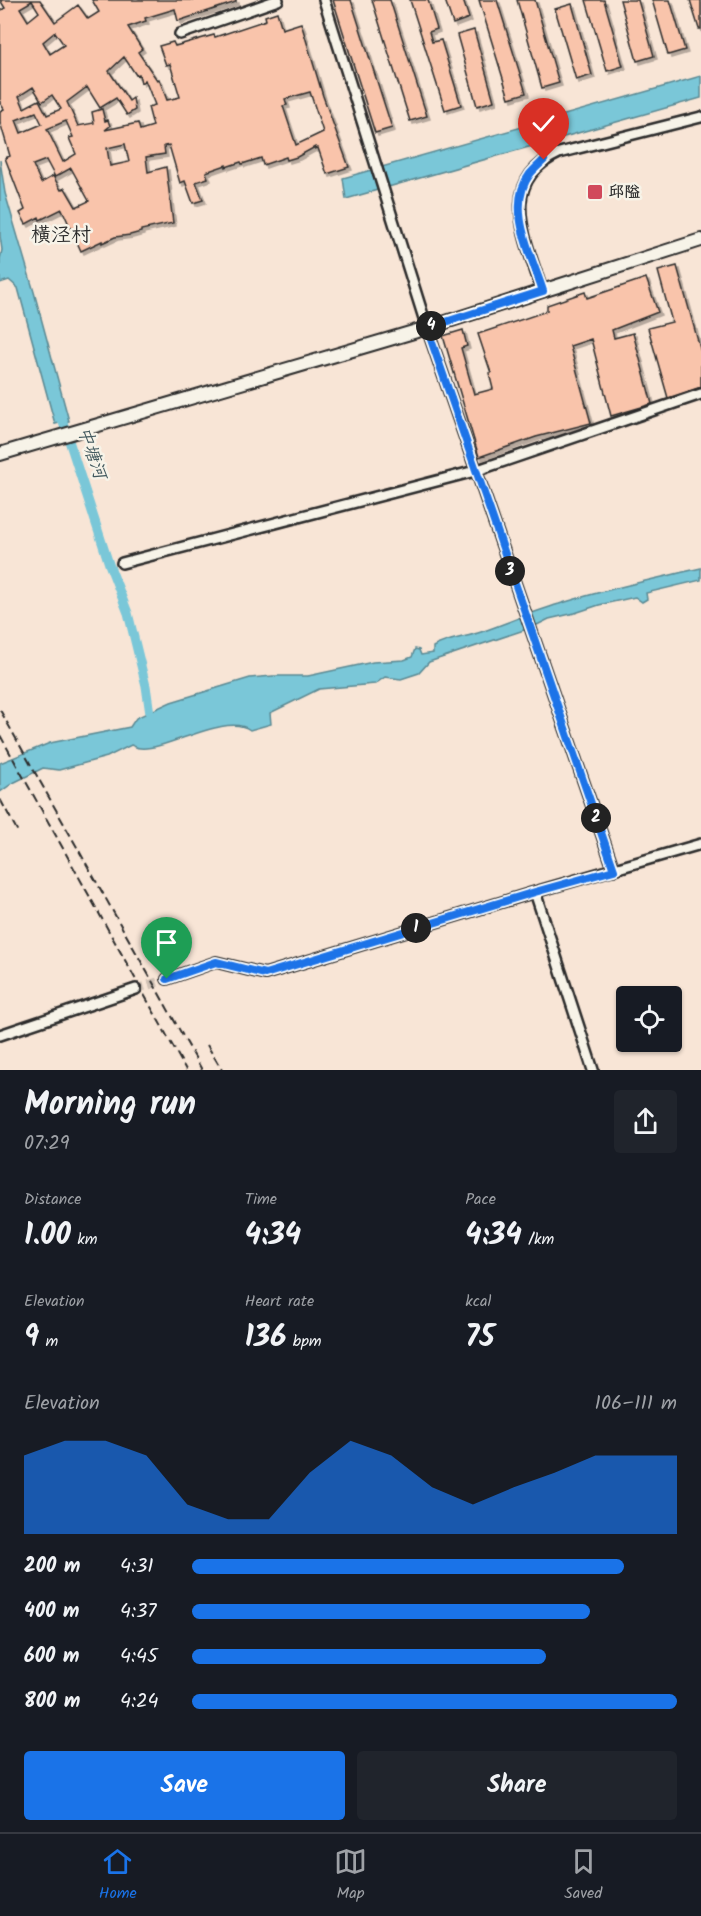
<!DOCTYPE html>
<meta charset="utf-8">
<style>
body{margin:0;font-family:Kalam,"LXGW WenKai TC",sans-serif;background:#20242c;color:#f1f3f6;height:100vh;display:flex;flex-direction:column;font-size:22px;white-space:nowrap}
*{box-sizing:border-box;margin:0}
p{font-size:20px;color:#9ea1a6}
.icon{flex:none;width:33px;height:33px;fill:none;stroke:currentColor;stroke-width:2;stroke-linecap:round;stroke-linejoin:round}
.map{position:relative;height:1070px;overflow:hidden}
.sheet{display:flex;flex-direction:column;background:#171b24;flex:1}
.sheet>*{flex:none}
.controls{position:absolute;left:616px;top:986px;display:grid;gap:12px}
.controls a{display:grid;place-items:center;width:66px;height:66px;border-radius:6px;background:#171b24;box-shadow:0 2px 4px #0004;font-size:30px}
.pin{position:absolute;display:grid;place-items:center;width:51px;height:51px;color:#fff;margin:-62px -26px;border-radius:50% 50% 50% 0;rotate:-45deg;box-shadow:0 0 6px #0007}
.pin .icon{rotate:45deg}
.km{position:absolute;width:30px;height:30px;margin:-15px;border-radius:50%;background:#222;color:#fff;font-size:16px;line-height:30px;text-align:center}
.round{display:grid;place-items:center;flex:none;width:63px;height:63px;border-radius:6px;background:#20242c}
.overview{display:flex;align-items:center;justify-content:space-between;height:102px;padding:0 24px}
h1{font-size:33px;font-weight:800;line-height:45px}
.metrics{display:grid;grid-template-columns:repeat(3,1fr);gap:9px;height:102px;padding:6px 24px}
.metrics div{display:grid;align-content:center}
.metrics b{font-size:30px;font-weight:800}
.metrics small{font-size:16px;font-weight:400}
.metrics p{font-size:16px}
.chart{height:168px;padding:12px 24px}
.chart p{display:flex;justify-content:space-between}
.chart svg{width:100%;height:108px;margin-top:6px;fill:#1a73e8;opacity:.7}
.primary-button{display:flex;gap:12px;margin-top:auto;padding:12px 24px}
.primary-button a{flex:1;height:69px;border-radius:6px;background:#1a73e8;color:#fff;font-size:24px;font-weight:800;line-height:69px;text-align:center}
.primary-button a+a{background:#20242c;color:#f1f3f6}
ul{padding:0 24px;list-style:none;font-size:20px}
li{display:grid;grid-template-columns:96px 72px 1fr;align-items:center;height:45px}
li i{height:15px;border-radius:8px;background:#1a73e8}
.menu{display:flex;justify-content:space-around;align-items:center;height:84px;border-top:2px solid #363941;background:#171b24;font-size:16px;color:#9ea1a6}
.menu a{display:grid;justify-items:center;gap:3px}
.menu .active{color:#1a73e8}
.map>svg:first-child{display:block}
.water{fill:#7ac7d8;stroke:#5a8993;stroke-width:1.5}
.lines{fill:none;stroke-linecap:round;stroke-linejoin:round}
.canal{stroke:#7ac7d8;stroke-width:9}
.building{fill:#f9c4ab;stroke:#2b2b2b;stroke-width:1.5;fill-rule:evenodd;filter:url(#shadow)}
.minor-tunnel{stroke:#cfc0b4;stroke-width:9;stroke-dasharray:9 4.5;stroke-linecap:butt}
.minor-casing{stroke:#2b2b2b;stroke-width:14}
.major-casing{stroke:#2b2b2b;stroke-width:16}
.minor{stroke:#f7f3e8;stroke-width:9}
.major{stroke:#f7f3e8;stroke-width:12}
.rail{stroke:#2b2b2b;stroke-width:2;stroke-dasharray:9 4.5;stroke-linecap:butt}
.route-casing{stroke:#fff;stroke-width:12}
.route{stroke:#1a73e8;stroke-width:8}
.poi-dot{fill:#d1495b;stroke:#f7f3e8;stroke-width:2}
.labels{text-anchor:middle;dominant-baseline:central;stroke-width:5;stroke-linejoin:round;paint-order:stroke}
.poi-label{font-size:16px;font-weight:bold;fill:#2b2b2b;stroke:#f7f3e8;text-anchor:start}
.water-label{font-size:18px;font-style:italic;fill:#435a5f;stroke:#f7f3e8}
.quarter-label{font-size:20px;fill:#2b2b2b;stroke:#f7f3e8}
</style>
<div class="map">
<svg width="701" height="1070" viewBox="0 0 701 1070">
<defs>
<filter id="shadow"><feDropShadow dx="3" dy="3" stdDeviation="0" flood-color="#0004"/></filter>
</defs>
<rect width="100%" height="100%" fill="#f8e5d6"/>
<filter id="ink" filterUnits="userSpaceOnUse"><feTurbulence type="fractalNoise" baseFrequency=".0167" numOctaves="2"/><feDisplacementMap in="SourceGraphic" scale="12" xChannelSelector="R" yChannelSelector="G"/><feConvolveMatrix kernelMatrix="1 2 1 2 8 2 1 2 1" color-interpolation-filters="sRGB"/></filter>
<g filter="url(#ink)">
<path class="water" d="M701,76v22l-355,101 -3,-21z
M0,160l5,33 29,99 35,129 -14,3 -37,-136 -9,-8 -9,3v-24l2,-9 -2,-14z
M701,568v12l-55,13 1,6 -5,3 -7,-5 -36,8 -24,8 -26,6 -16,8 -104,35 -10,11 -18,6 -16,-2 -10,7 -56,5 -49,24 1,11 -21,6c-23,-18 -84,21 -110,18 -3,0 -6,-2 -9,-3l-24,12 -48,13 -16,-2 -30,15 -13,9v-29l50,-20 80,-16 6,-9 35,-16 79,-24 23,-2h35l65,-14 31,-2 8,-3 3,-8 4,1 2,5 12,-2v-6c14,-8 34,-10 48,-15 26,-9 51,-20 78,-28 46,-15 95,-25 142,-36z"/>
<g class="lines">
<path class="canal" d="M60,413l49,151 19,49 18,73 5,35"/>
</g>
<path class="building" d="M0,0h40l15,22 23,-17 10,14 11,-7 -7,-12h144v2l-58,19 -3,-12 -30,9 1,3 -18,6 14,22 -4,3 19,28 2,-1 8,21 13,-3 -10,-33 -4,1 -7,-19 14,-4 2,4 39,-11 1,2 51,-17 -1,-4 12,-4 5,17 19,-6 22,73 26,71 -22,7 -9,-26 -3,1v-2l-18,10 -10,3 -1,-3 -23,8 -2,-7 -19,6 -1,-2 -15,5v-2l-20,7 2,6 -12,4 7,18 -10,3 -8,-22 -5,2 -11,-38 -5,1 1,8 -19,3 2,15 18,-5 7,56 -32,7v2l-11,3 -15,2 -13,6v-2l-21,10 -19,-42 -22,11 -1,-3 -13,7 -6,-11 5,-3 -20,-52 5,-2 -10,-34v-11l4,-2 -4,-6v-92l5,-3zM32,1l7,11 -11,9 -8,-13zM55,32l9,13 -14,9 -7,-12zM124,57l12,18 3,-1 2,9 4,-3 10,25 -7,2 5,19 -13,4 -2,-7 -33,7 5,-4 -2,-6 -3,1 -3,-12 -10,3 2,11 -16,3 -11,-24 20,-15 13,21 16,-10 11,17 8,-5 -2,-12 -4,3 -20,-30zM33,87l9,15 10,-7 9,14 -14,6 -8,-15 -15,8 -5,-12zM310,92l13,40 -27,13 -13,-39 4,-1 -2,-6zM36,112l6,12 -21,9 -5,-13zM66,121l7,16 -4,1 7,16 -13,8 -16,-33zM125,144l4,18 -19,4 -3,-18zM46,160l9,17 16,-9 18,33 -13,6 -11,-19 -4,2 -8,-14 -12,7 -8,-18z
M333,0h18l41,128 -17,5z
M372,0h18l37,116 -17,5z
M410,0h18l9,29 -8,3 3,10 9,-2 20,65 -16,5z
M445,0h18l6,18 -16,6z
M479,0h18l29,93 -17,5z
M517,0h18l24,83 -17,5z
M586,0h18l19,66 -16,5z
M620,0h18l16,56 -17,5z
M652,0h18l15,50 -17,5z
M690,0h11v29h-2z
M572,4l20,71 -16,5 -21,-71z
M474,30l20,71 -17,5 -20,-71z
M677,266l24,86v35l-33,11 -20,-70 24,-6 -14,-51z
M646,278l12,34 -46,18 2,8 19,-5 19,71 -41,12 -20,-77 -21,7 21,77 -55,14 -57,20 -36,-121 20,-6 4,16 -6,2 13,46 19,-5 -4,-16h2l-13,-39 69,-23v-6l38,-13 2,6z"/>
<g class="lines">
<path class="minor-tunnel" d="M136,989l31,-10"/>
<g class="minor-casing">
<path id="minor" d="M324,0l103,328 187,542
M180,34l98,-34
M542,291c-15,-50 -47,-109 17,-138l142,-36
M122,563l353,-92 226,-77
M167,979l49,-17 49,12 270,-82
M0,1035l136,-46
M593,1070l-58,-178 166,-48"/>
</g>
<g class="major-casing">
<path id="major" d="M0,454l427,-126 274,-88"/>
</g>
<use href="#minor" class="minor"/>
<use href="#major" class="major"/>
<path class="rail" d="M0,710l202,360
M0,735l186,335
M0,799l18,33
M207,1045l15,25"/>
</g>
</g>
<g class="lines" filter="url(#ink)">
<g class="route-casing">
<path id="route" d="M167,979l49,-17 49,12 270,-82 79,-22 -187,-542 116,-37c-11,-35 -38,-84 -13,-117 4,-5 10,-10 14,-14"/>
</g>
<use href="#route" class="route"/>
</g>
<rect class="poi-dot" x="587" y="184" width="16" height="16" rx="3"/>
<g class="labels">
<g class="poi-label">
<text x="608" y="192">邱隘</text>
</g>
<g class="water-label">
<text transform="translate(91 453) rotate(71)">中塘河</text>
</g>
<g class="quarter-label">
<text x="61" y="236">横泾村</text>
</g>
</g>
</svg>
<div class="controls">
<a><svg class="icon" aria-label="locate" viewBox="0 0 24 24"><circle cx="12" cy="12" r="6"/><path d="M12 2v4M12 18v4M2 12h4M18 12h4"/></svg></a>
</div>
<div class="pin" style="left:167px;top:979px;background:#1e9e55"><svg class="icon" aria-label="arrive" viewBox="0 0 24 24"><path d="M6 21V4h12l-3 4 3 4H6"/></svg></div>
<div class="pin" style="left:544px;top:160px;background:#d93025"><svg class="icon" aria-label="check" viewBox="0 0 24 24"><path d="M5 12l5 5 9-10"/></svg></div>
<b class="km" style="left:416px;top:928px">1</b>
<b class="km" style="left:596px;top:818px">2</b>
<b class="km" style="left:510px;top:571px">3</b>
<b class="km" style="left:431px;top:326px">4</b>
</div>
<section class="sheet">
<div class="overview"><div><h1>Morning run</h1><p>07:29</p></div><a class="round"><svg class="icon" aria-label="share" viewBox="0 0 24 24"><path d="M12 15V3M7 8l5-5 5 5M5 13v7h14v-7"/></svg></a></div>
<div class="metrics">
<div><p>Distance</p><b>1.00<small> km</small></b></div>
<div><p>Time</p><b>4:34</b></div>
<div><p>Pace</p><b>4:34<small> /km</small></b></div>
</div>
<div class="metrics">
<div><p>Elevation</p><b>9<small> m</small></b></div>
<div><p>Heart rate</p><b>136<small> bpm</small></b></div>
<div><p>kcal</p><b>75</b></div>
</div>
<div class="chart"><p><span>Elevation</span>106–111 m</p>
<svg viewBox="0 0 160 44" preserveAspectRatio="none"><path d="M0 44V12L10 6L20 6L30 12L40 32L50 38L60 38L70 19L80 6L90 12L100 25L110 32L120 25L130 19L140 12L150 12L160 12V44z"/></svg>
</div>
<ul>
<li><b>200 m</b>4:31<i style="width:89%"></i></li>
<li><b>400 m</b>4:37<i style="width:82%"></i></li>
<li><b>600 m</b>4:45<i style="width:73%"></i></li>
<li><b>800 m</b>4:24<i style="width:100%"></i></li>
</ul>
<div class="primary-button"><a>Save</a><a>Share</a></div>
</section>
<nav class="menu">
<a class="active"><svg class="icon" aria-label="home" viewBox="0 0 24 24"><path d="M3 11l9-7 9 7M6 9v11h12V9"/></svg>Home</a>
<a><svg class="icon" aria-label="map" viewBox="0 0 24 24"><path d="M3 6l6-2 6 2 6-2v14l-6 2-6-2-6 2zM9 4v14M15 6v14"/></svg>Map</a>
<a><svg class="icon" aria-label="saved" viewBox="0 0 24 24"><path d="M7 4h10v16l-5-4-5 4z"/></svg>Saved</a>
</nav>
